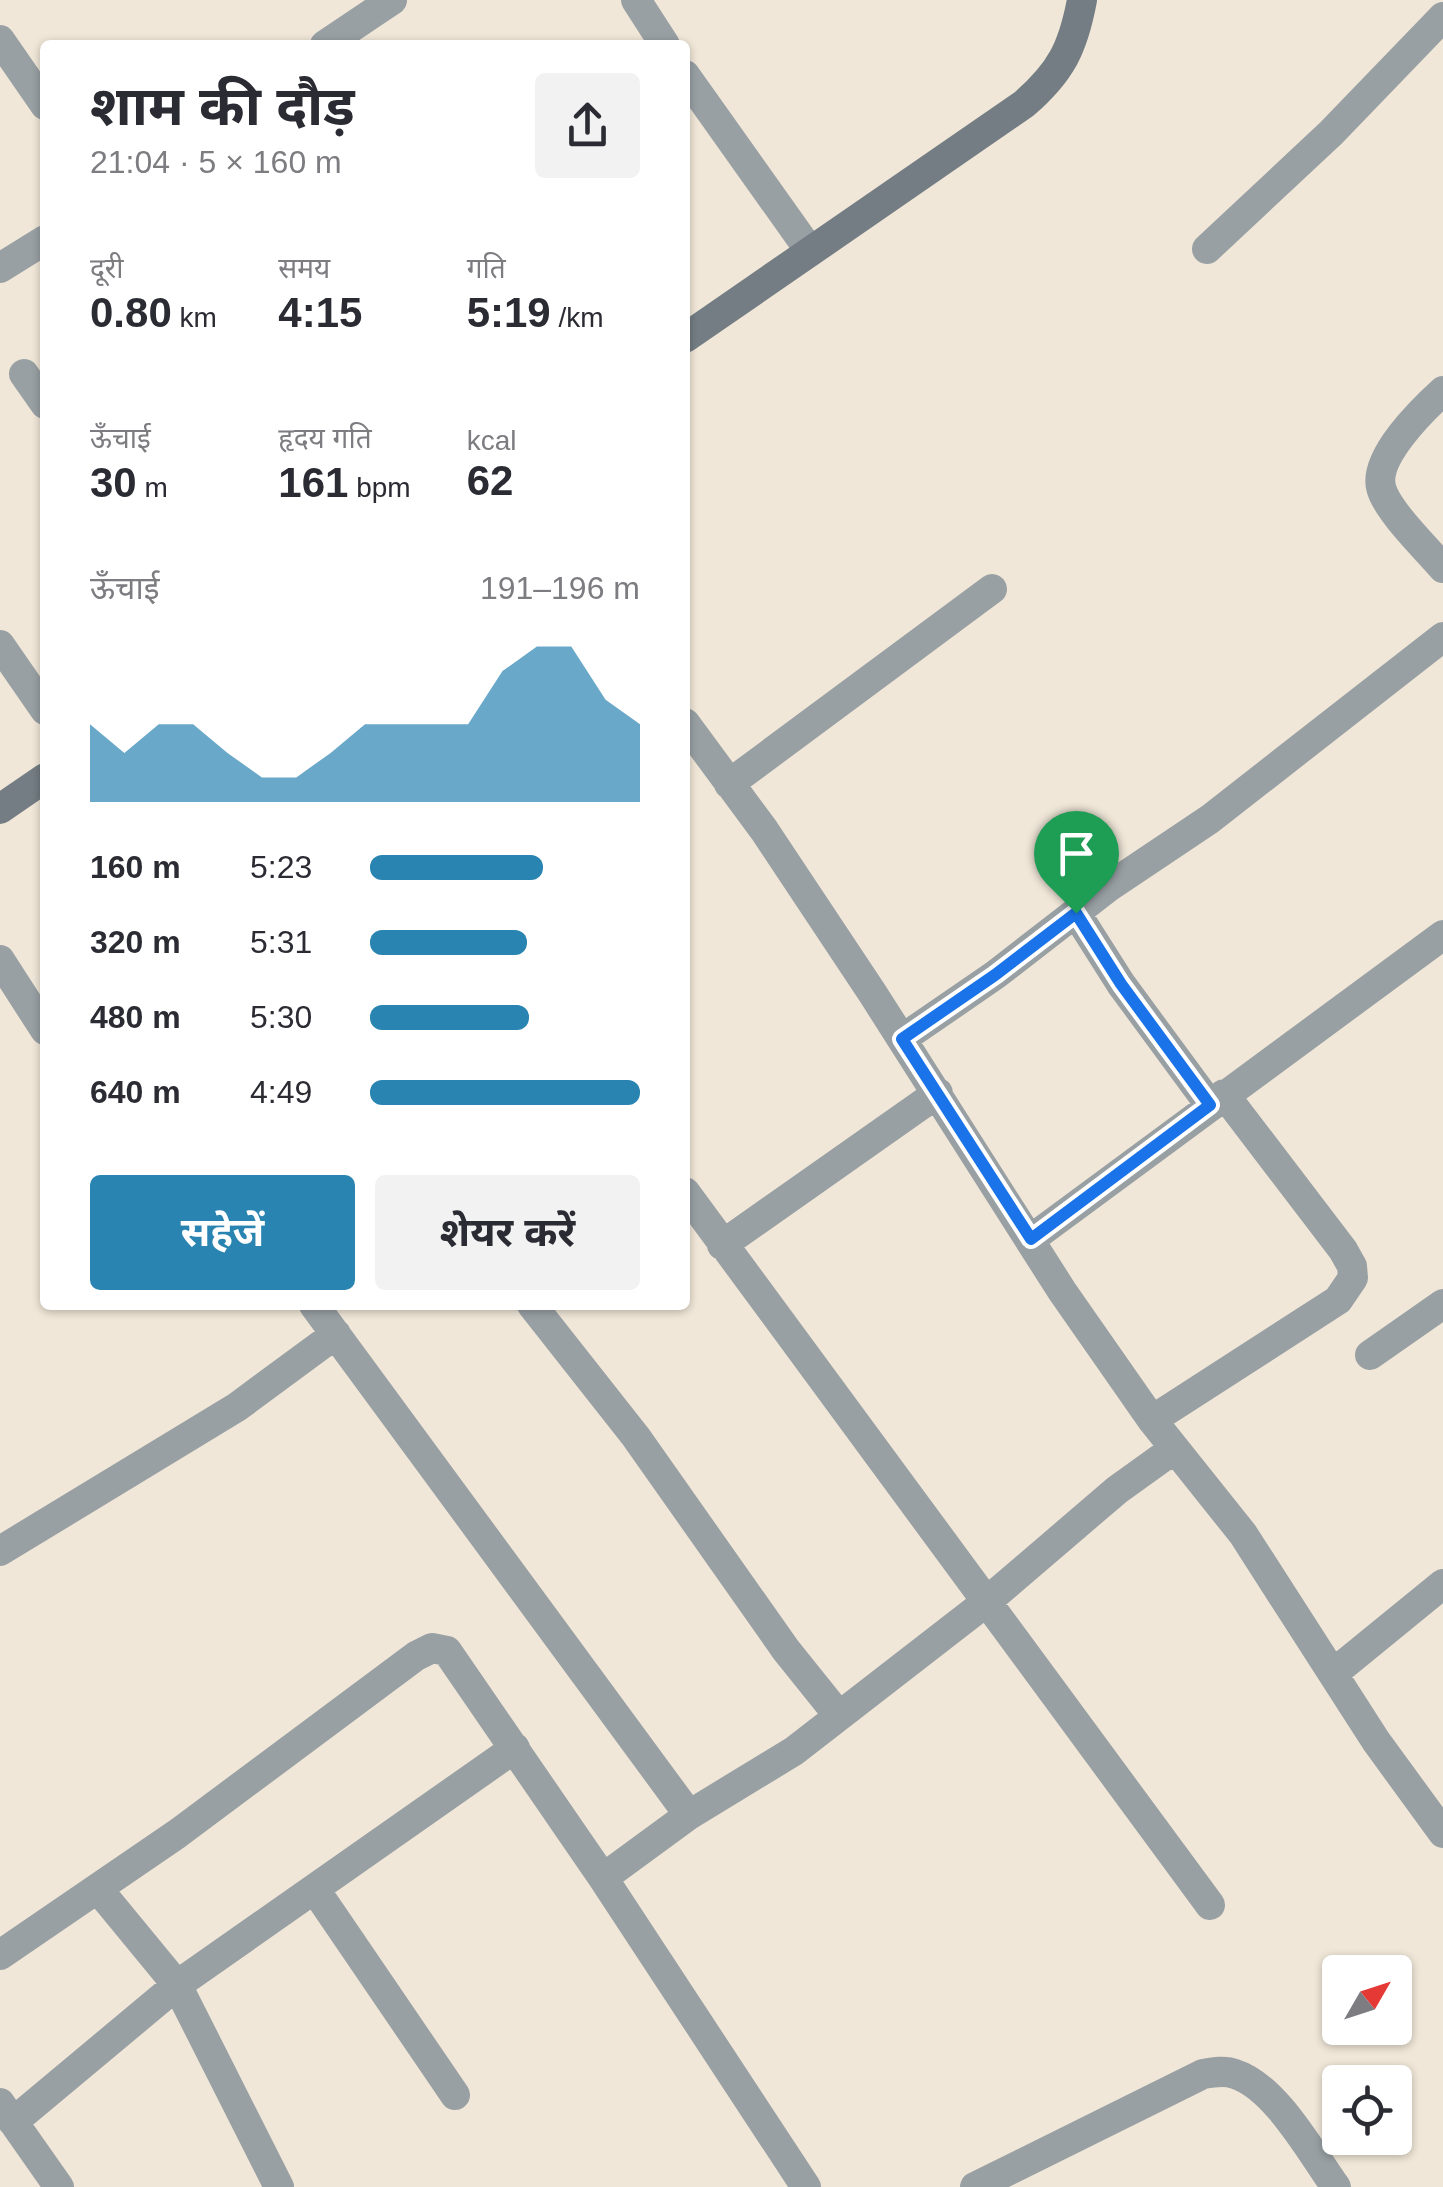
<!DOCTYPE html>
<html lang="hi">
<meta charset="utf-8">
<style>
body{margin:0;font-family:Helvetica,"Noto Sans Devanagari",sans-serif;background:#f2f2f3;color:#2b2b33;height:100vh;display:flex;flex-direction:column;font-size:38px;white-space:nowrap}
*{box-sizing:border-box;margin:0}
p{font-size:32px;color:#7c7c81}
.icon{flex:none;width:55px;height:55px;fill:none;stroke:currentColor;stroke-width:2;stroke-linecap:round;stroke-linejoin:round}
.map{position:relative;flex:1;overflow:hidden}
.drawer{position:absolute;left:40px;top:40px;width:650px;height:1270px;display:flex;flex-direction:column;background:#fff;border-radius:10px;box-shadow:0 2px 8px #0004}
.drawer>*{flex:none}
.needle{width:65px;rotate:51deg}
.fabs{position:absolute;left:1322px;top:1955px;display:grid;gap:20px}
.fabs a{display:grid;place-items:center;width:90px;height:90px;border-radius:10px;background:#fff;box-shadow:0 2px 8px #0004;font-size:50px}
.pin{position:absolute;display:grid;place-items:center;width:85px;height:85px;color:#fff;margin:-102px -42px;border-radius:50% 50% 50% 0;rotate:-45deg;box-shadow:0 0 10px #0007}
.pin .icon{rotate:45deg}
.round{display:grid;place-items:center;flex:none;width:105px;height:105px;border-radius:10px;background:#f2f2f3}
.overview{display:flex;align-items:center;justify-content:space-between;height:170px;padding:0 50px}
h1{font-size:55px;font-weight:700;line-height:75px}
.stats{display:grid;grid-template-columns:repeat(3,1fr);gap:15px;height:170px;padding:10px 50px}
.stats div{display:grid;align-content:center}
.stats b{font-size:42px;font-weight:700}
.stats small{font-size:28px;font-weight:400}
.stats p{font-size:28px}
.chart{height:280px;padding:20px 50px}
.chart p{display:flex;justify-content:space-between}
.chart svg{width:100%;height:180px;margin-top:10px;fill:#2a84b1;opacity:.7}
.cta{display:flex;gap:20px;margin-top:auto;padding:20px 50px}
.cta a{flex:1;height:115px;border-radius:10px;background:#2a84b1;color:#fff;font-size:40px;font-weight:700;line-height:115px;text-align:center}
.cta a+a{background:#f2f2f3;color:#2b2b33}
ul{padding:0 50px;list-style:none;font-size:32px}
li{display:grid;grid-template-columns:160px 120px 1fr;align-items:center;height:75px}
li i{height:25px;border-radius:12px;background:#2a84b1}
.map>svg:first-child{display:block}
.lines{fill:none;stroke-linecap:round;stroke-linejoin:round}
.street{stroke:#99a0a4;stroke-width:30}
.secondary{stroke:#737d83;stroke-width:30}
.route-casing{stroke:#fff;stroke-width:20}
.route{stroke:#1a73e8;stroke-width:12}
</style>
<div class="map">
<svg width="1443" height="2187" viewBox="0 0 1443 2187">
<rect width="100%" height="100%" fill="#f0e7d8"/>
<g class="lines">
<path class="street" d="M636,0l29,45
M0,40l45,65
M325,45l67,-45
M685,75l125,176
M1207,249l124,-116 112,-116
M0,268l45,-28
M24,374l21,30
M1443,391c-21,19 -69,66 -62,96 5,23 46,62 62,81
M0,645l45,65
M685,723l79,107 109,164 189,297 90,129 91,114 133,207 67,92
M729,784l263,-195
M1076,913l45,71 89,121
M0,960l45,70
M902,1039l93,-64 115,-89 100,-67 233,-182
M685,1192l525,713
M1031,1239l412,-304
M722,1245l216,-152
M314,1305l375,510
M532,1305l104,132 150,213 53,66
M1370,1355l73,-51
M1152,1420l186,-120 15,-22 -1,-12 -9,-16 -119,-156
M0,1551l237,-144 99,-73
M1335,1672l108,-88
M98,1889l79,96 102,202
M316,1891l139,204
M0,1955l177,-121 239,-178 16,-8 15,3 156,227
M0,2103l59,84
M13,2122l164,-137 338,-237
M806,2187l-203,-309 86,-63 105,-64 191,-148 132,-113 57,-41
M975,2187l228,-113c11,-2 22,-4 32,0 41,13 77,80 101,113"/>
<path class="secondary" d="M685,338l339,-234c37,-32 49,-56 58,-104
M0,809l45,-31"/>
</g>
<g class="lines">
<g class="route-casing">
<path id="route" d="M1076,913l45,71 89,121 -179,134 -129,-200 93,-64z"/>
</g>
<use href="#route" class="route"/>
</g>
</svg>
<div class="fabs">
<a><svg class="needle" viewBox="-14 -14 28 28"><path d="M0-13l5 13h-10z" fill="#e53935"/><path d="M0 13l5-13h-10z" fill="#7c7c81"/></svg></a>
<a><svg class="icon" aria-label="locate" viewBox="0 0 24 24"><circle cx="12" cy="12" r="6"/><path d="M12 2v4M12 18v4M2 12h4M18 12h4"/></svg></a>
</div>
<div class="pin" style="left:1076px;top:913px;background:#1e9e55"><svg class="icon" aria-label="arrive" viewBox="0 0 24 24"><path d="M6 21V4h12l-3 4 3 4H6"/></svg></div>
<section class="drawer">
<div class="overview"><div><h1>शाम की दौड़</h1><p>21:04 · 5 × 160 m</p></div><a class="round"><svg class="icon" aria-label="share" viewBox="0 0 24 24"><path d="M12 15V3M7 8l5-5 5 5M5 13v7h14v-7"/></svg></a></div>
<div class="stats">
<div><p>दूरी</p><b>0.80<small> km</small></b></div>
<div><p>समय</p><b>4:15</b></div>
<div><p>गति</p><b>5:19<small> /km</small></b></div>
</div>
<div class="stats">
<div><p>ऊँचाई</p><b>30<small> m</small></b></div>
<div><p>हृदय गति</p><b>161<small> bpm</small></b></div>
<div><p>kcal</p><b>62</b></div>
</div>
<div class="chart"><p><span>ऊँचाई</span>191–196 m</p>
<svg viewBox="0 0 160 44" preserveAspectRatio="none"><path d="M0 44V25L10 32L20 25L30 25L40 32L50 38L60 38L70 32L80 25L90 25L100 25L110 25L120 12L130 6L140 6L150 19L160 25V44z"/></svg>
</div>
<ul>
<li><b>160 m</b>5:23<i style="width:64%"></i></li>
<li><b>320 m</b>5:31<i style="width:58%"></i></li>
<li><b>480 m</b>5:30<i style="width:59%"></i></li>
<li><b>640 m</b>4:49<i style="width:100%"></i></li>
</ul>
<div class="cta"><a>सहेजें</a><a>शेयर करें</a></div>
</section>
</div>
